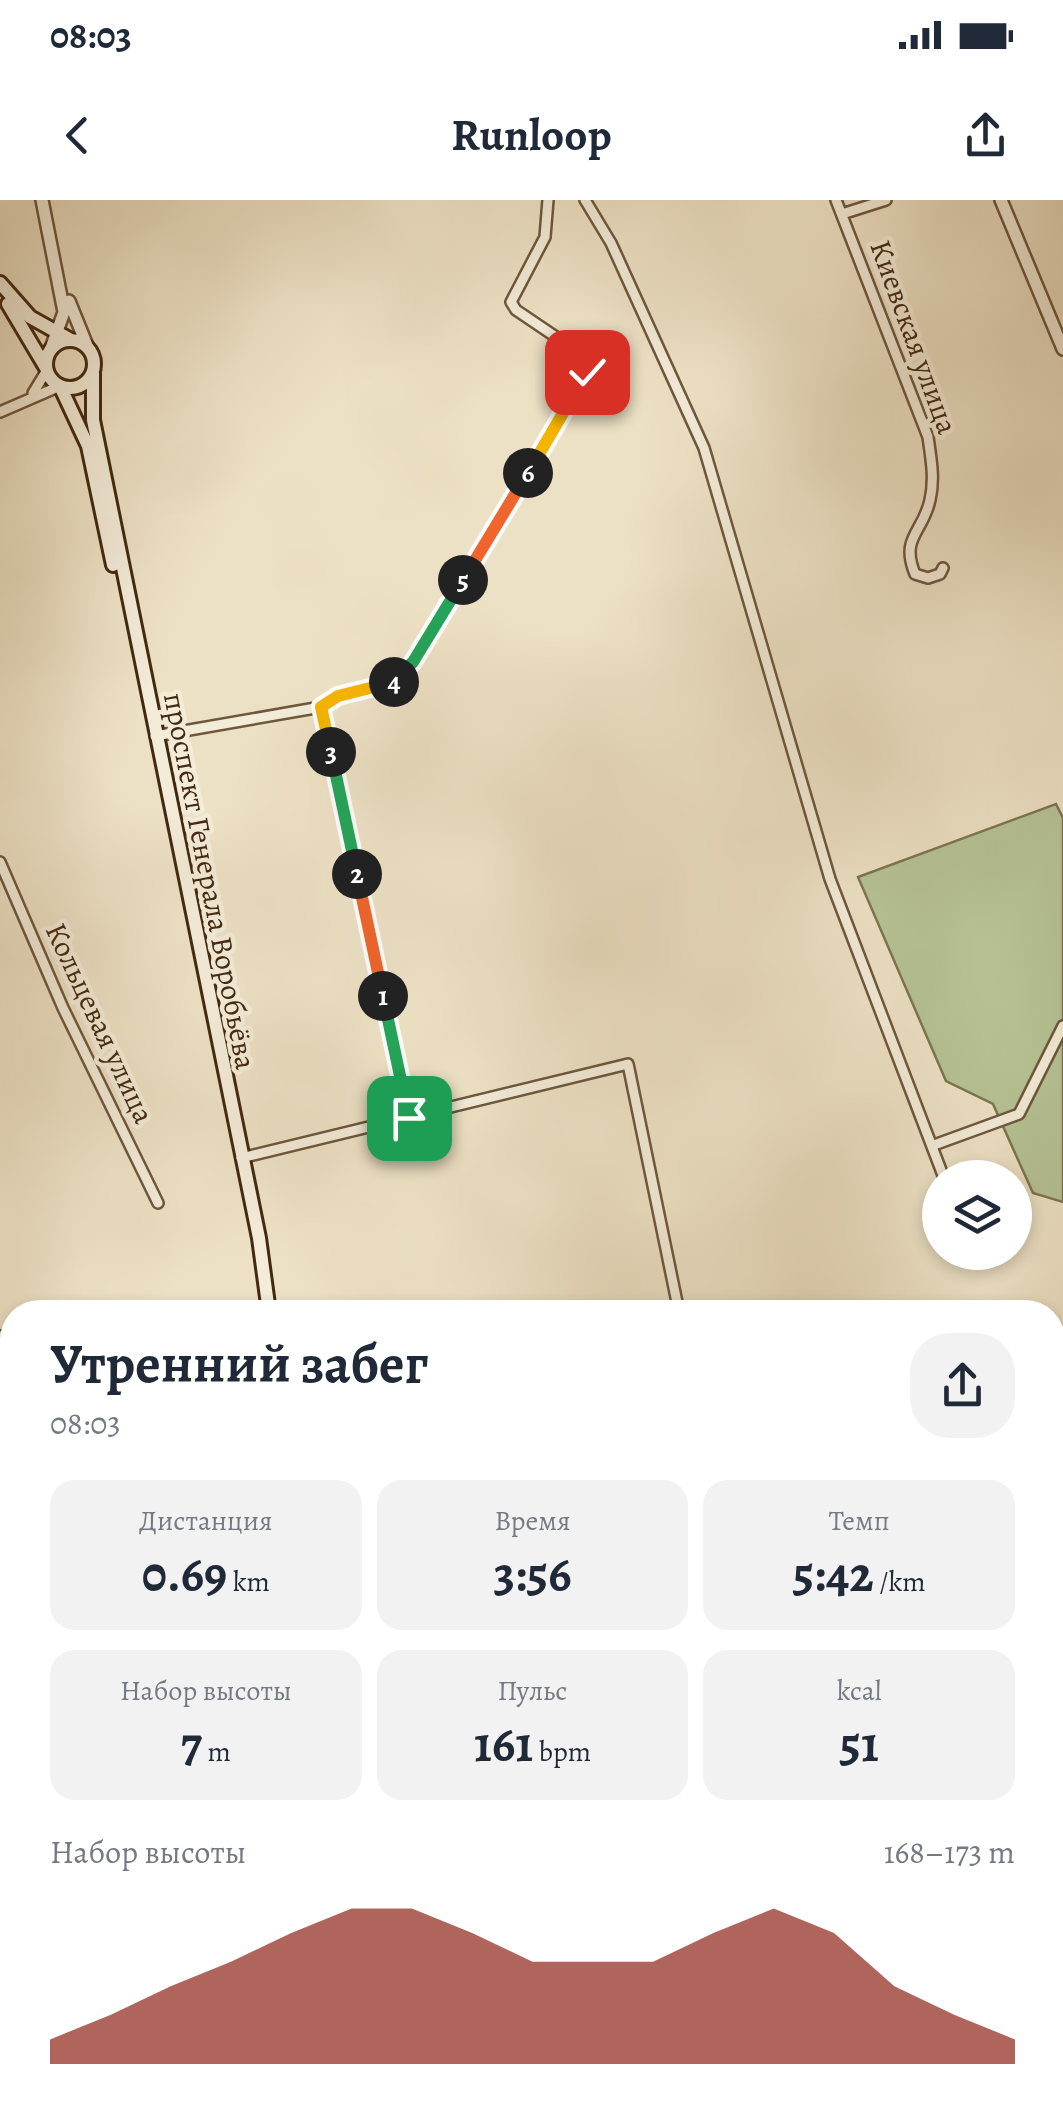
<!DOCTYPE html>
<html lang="ru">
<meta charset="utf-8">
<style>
body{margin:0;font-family:Alegreya,serif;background:#f2f2f3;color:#1f2937;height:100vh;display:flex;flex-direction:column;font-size:38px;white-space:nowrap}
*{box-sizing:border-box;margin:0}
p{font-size:32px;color:#747a83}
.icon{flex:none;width:55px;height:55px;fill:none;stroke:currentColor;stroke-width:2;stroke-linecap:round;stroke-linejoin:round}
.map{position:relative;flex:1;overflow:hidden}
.details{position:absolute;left:0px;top:1100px;width:1065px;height:810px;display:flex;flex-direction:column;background:#fff;border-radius:40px 40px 0 0;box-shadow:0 5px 15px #0003}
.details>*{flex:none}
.buttons{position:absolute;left:922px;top:960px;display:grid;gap:20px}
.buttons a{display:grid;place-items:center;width:110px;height:110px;border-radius:50%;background:#fff;box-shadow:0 5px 15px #0003;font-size:50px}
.pin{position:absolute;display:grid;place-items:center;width:85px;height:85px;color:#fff;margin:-42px;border-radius:20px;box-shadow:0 5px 15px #0006}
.km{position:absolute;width:50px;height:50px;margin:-25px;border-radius:50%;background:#222;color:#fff;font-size:28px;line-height:50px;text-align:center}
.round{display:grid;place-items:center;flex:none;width:105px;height:105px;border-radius:40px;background:#f2f2f3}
.overview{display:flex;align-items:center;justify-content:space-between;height:170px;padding:0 50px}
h1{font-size:55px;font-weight:600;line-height:75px}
.figures{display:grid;grid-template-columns:repeat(3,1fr);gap:15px;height:170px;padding:10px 50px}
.figures div{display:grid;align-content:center;border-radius:25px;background:#f2f2f3;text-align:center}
.figures b{font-size:50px;font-weight:600}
.figures small{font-size:28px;font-weight:400}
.figures p{font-size:28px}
.chart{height:280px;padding:20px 50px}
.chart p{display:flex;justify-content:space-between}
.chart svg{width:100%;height:180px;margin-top:10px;fill:#8f2418;opacity:.7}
.status{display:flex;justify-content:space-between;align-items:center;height:70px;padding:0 50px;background:#fff;direction:ltr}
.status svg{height:28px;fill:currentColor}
header{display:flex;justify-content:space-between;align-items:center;height:130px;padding:0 50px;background:#fff;font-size:45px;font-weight:600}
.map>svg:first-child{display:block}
.green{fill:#b6c396;stroke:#7c7652;stroke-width:2.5}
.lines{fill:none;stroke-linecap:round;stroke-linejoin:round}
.minor-casing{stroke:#6e573c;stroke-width:14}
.tertiary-casing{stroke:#6e573c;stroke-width:16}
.secondary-casing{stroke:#43290f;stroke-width:18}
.minor{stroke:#f3ecd9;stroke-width:9}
.tertiary{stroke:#f3ecd9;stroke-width:11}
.secondary{stroke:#f3ecd9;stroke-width:12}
.split-1-casing{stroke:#fff;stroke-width:20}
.split-2-casing{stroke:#fff;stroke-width:20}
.split-3-casing{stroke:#fff;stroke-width:20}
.split-4-casing{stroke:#fff;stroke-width:20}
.split-5-casing{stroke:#fff;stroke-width:20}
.split-6-casing{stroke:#fff;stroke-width:20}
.split-7-casing{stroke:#fff;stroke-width:20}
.split-1{stroke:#22a559;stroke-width:12}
.split-2{stroke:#f0652b;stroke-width:12}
.split-3{stroke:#22a559;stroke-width:12}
.split-4{stroke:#f5b400;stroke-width:12}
.split-5{stroke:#22a559;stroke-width:12}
.split-6{stroke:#f0652b;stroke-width:12}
.split-7{stroke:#f5b400;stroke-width:12}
.labels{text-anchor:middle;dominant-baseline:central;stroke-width:9;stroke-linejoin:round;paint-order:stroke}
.street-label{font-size:30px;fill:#43290f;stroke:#f3ecd9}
</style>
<div class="status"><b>08:03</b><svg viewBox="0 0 49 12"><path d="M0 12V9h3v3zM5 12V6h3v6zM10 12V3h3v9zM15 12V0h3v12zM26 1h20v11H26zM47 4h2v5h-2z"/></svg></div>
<header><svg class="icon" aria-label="back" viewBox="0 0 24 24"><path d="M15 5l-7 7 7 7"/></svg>Runloop<svg class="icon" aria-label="share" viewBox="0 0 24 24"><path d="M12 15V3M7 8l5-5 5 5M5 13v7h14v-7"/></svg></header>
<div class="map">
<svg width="1063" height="1910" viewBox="0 0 1063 1910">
<rect width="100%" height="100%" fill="#ede1c5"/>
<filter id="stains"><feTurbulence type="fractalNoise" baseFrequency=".002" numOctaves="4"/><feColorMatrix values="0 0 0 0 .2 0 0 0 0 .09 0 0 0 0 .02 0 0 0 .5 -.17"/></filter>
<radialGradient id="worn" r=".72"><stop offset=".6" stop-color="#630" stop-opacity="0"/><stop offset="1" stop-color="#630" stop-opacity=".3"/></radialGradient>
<path class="green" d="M1056,604l7,14v384l-30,-9 -40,-89 -47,-23 -88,-204z
M1063,1193v143l-10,-67v-63z
M897,1898h73l21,12h-110z"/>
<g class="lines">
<g class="minor-casing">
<path id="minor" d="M585,0l26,43 93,205 126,431 114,299
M836,0l92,237c3,22 7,41 2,63 -7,33 -30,37 -15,74l13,4 12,-4 3,-6
M842,14l44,-14
M33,193l14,-23
M0,212l60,-26
M321,507l88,412
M155,536l166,-29c32,-20 67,-12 92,-44l174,-291v-14l-71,-48 -5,-8 34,-65 3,-37
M0,662l63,146 95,195
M934,945l85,-31 44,-88
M241,958l387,-94 51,248
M0,1136h12
M0,1258l12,-6
M0,1855l11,55
M181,1898l2,12"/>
</g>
<g class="tertiary-casing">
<path id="tertiary" d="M42,0l22,112 -14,39
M1001,0l62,149
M69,101l19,47
M0,1471l12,-6
M0,1485l12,-6"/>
</g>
<g class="secondary-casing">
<path id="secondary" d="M0,83l30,34 41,23
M8,104l38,64
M46 164a24 24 0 1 1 48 0a24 24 0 1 1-48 0Z
M93,173v47l166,818 10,74
M60,186l28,60 25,119
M395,1898l2,12
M404,1898l2,12"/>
</g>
<use href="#minor" class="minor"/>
<use href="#tertiary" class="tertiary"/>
<use href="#secondary" class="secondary"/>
</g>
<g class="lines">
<g class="split-1-casing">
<path id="split-1" d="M383,796l26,122"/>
</g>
<g class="split-2-casing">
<path id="split-2" d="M357,674l26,122"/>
</g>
<g class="split-3-casing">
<path id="split-3" d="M331,552l26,122"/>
</g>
<g class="split-4-casing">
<path id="split-4" d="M331,552l-10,-45 17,-11 56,-14"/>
</g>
<g class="split-5-casing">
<path id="split-5" d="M394,482l19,-20 50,-82"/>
</g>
<g class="split-6-casing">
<path id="split-6" d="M463,380l65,-107"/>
</g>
<g class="split-7-casing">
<path id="split-7" d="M528,273l59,-101"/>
</g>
<use href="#split-1" class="split-1"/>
<use href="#split-2" class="split-2"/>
<use href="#split-3" class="split-3"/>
<use href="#split-4" class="split-4"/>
<use href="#split-5" class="split-5"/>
<use href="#split-6" class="split-6"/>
<use href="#split-7" class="split-7"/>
</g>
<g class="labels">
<g class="street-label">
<text transform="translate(914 137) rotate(70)">Киевская улица</text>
<text transform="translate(210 681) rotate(79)">проспект Генерала Воробьёва</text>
<text transform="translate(100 823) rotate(65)">Кольцевая улица</text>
</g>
</g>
<rect width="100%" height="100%" filter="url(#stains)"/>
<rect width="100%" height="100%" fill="url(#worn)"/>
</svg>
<div class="buttons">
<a><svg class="icon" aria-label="layers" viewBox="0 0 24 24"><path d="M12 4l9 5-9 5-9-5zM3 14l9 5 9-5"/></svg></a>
</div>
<div class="pin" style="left:409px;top:918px;background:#1e9e55"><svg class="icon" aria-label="arrive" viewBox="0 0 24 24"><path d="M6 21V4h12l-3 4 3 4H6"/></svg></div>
<div class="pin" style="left:587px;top:172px;background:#d93025"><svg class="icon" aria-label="check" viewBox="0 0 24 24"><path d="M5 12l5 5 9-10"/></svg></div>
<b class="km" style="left:383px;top:796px">1</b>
<b class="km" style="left:357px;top:674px">2</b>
<b class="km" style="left:331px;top:552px">3</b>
<b class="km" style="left:394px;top:482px">4</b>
<b class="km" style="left:463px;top:380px">5</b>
<b class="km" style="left:528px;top:273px">6</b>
<section class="details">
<div class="overview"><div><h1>Утренний забег</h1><p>08:03</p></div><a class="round"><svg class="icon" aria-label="share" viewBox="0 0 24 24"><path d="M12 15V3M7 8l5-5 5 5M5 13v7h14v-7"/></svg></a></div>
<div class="figures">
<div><p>Дистанция</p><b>0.69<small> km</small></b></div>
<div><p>Время</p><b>3:56</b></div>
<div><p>Темп</p><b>5:42<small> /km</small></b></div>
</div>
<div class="figures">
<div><p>Набор высоты</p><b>7<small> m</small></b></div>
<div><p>Пульс</p><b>161<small> bpm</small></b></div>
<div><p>kcal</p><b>51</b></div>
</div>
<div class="chart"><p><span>Набор высоты</span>168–173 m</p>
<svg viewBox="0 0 160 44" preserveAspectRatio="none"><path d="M0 44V38L10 32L20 25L30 19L40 12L50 6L60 6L70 12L80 19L90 19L100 19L110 12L120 6L130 12L140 25L150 32L160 38V44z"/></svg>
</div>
</section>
</div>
